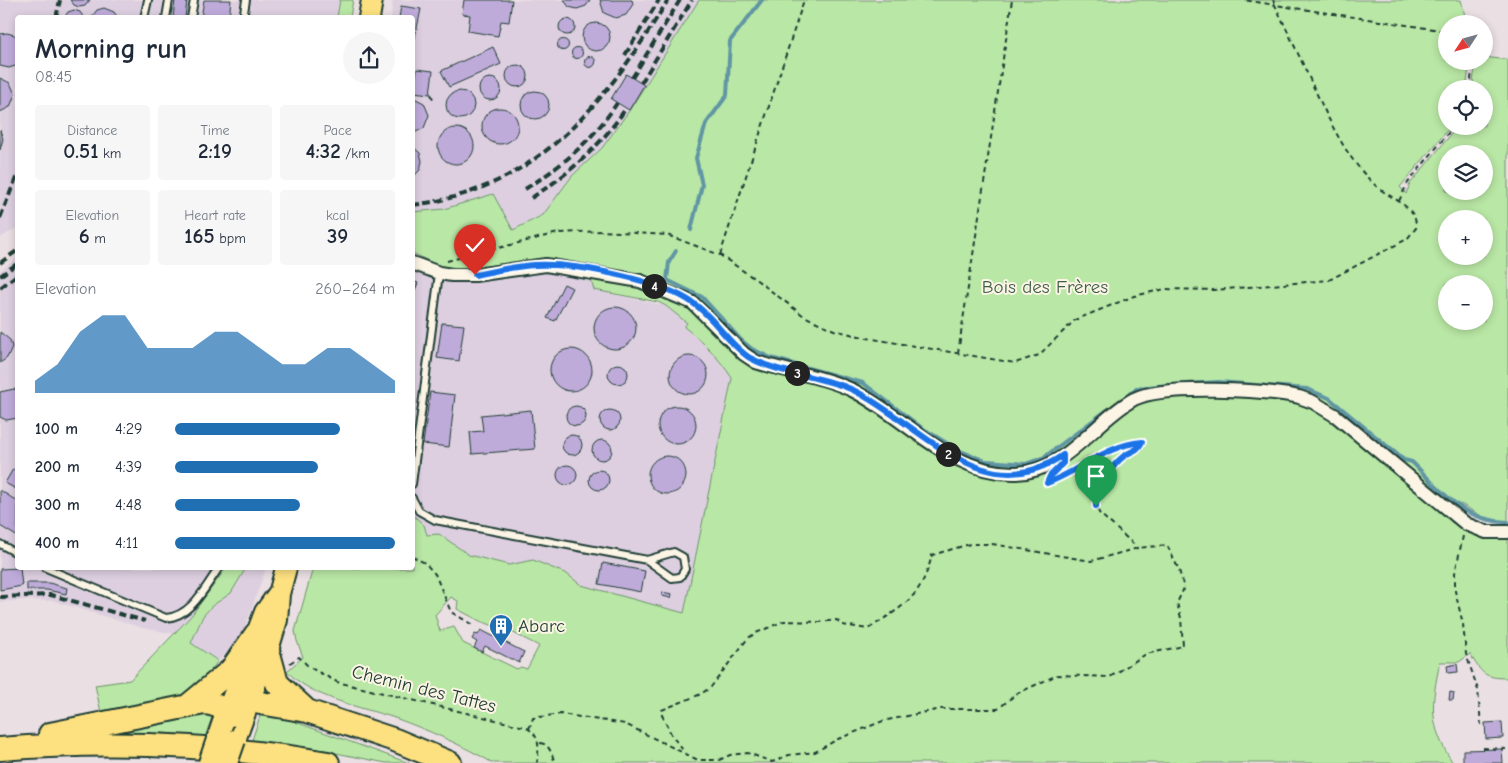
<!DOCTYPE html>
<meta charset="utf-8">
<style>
body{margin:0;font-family:"Comic Neue",sans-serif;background:#f6f6f7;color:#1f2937;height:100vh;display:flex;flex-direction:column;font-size:19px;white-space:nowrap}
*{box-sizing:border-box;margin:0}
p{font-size:16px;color:#747a83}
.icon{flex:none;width:28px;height:28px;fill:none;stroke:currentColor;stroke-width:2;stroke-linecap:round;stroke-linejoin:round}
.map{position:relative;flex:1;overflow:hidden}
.details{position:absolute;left:15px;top:15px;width:400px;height:555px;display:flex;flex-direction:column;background:#fff;border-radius:5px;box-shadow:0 2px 8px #0003}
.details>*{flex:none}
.needle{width:32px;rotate:234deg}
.tools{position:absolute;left:1438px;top:15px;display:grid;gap:10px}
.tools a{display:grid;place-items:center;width:55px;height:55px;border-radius:50%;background:#fff;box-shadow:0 2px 8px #0003;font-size:25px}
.pin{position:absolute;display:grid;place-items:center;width:42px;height:42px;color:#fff;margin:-51px -21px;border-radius:50% 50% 50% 0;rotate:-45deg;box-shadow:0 0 5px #0007}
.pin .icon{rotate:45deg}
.km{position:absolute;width:25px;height:25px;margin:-12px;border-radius:50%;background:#222;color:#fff;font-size:14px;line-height:25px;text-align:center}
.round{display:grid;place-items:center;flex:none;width:52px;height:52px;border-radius:26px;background:#f6f6f7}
.headline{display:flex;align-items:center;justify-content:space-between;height:85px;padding:0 20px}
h1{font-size:28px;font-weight:800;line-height:38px}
.metrics{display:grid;grid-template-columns:repeat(3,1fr);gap:8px;height:85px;padding:5px 20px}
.metrics div{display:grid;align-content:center;border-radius:5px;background:#f6f6f7;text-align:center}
.metrics b{font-size:21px;font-weight:800}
.metrics small{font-size:14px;font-weight:400}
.metrics p{font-size:14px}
.chart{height:140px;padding:10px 20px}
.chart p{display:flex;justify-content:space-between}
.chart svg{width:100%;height:90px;margin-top:5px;fill:#1f6fb2;opacity:.7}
ul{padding:0 20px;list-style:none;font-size:16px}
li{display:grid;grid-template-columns:80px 60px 1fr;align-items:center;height:38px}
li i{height:12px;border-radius:6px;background:#1f6fb2}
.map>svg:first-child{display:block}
.built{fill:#ddcfe0}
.green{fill:#b9e7a5;stroke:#6c926c;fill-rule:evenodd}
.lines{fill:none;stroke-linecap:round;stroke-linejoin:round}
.stream{stroke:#6096a4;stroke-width:4}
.building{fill:#bfabda;stroke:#1f3d34}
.service-casing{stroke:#1f3d34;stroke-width:10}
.minor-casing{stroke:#1f3d34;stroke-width:16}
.primary-casing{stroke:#1f3d34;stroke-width:24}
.motorway-casing{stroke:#1f3d34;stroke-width:26}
.path{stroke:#1f3d34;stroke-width:2;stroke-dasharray:5 4;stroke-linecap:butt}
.service{stroke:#fcf5e5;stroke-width:6}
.minor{stroke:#fcf5e5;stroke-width:12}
.primary{stroke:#fde080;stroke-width:20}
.motorway{stroke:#fde080;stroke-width:22}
.rail{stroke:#1f3d34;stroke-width:4;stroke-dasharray:8 4;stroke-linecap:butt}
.primary-bridge-casing{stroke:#1f3d34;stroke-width:24;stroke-linecap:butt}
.primary-bridge{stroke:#fde080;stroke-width:20}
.route-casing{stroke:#fff;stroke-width:10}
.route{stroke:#1a73e8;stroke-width:6}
.labels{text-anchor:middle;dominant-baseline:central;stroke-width:4;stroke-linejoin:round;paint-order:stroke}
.park-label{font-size:19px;fill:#3e5f4b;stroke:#fcf5e5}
.poi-label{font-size:19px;fill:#1f3d34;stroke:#fcf5e5;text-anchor:start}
.street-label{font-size:19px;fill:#1f3d34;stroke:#fcf5e5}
</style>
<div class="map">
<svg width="1508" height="763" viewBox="0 0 1508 763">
<rect width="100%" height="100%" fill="#eadfe2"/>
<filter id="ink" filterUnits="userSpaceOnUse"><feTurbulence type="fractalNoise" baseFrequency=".02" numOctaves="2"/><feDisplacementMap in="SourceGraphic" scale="10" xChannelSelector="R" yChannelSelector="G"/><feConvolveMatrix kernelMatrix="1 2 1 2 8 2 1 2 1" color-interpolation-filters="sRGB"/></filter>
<g filter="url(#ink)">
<path class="built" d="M0,0h340l-3,17 -319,1 -1,210 -17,10z
M393,0h306l-70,111 -27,37 -30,28 -29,39 -30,15 -45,-27 -24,6 -31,3 -1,-194h-21z
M412,253l28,14 20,3 67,-10h24l36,5 7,25 72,16 21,17 -3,4 24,18 15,20 9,13 -48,236 -233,-18 -27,-71 -11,-10z
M17,258l1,310h208l-49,66 -34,-6 -89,-27 -26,-1 -28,2v-331z
M246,568h20l-25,70 -23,23 -27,-18 12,-27 9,-10 19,-13z"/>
<path class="green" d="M340,0h13l-3,17h-13z
M699,0h762l6,24h-21v37h24l-4,28h-20v37h5l-51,61 6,7 4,-10 48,-58h26v-37h-12l4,-28h8v-4l24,3v462l-20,-2 -27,-16 -10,18 32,15 25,1v140c-24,0 -26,-4 -38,-24l-11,8h-19c-9,42 -12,63 13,101h-960c-31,-18 -65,-33 -98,-45 -34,-11 -84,-20 -108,-47l16,-14 -6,-16 -2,-10 18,-63h99l1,-53 11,10 3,10 12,-1 30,21 40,10 24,-5 34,14 14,11 103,28 48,-235c-14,-21 -28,-36 -48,-51l3,-4 -21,-17 -8,-4 -64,-12 -8,-25 -35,-5h-24l-67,10 -20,-3 -27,-14 -1,-41 32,-3 49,-15 20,36 30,-15 29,-39 30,-28 27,-37zM1446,154h38v37h-38zM1446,219h38v37h-38zM1446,284h38v37h-38zM451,597l7,4 -1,8 23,12 17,6 1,-2 41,21 -12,23 -6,-2 -4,2 -54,-26 -9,-16 -14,4 -5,-16z
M226,568h20l-15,25 -19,13 -9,10 -12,27 27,18 -7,9 -1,10 -21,18 -87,19 -7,-32 35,-5 61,-64z
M205,712l7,5 -7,20 -42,-4 -79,2z
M276,715l133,48h-23l-70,-14 -64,-9 8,-24z"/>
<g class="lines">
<path class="stream" d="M691,230l11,-45 -6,-27 10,-34 21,-29 3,-54 32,-41
M676,251l-7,11 -2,18 35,17 39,43 11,9 19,9 92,25 59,45 36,22 28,11 40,3 17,-6 64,-48
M1115,405l22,-17 32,-3 50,-3 88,7 22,9 75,62 8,2c30,30 51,59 96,60"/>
</g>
<path class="building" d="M70,0h20l-5,6 -6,1 -5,-2z
M175,0h12l-2,18h-12z
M204,0h27l-2,18h-28z
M464,0h48l-3,22 -8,-1 -3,15 -30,-5 2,-16 -8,-1z
M564,0h26l-4,6 -9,3 -8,-2z
M600,0h32l1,4 -7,11 -10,3 -12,-5z
M401,6l20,3 -9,43v-34h-13z
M104,8l10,4 4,6h-27l6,-8z
M74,10l6,2 4,6h-20l4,-6z
M559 27a8 8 0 1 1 16 0a8 8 0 1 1-16 0Z
M582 37a14 14 0 1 1 28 0a14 14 0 1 1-28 0Z
M7,33l11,3v29l-9,3 -9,-2v-32z
M557.5 45a5.5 5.5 0 1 1 11 0a5.5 5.5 0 1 1-11 0Z
M493,47l8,17 -52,23 -8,-16z
M571.5 53a5.5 5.5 0 1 1 11 0a5.5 5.5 0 1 1-11 0Z
M584.5 62a5.5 5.5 0 1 1 11 0a5.5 5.5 0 1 1-11 0Z
M506 76a11 11 0 1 1 22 0a11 11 0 1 1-22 0Z
M417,69l16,2 -3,23 -17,-2z
M626,74l18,11 -15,25 -18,-11z
M479 89a11 11 0 1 1 22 0a11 11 0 1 1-22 0Z
M0,78l10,5 5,11 -5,13 -10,5z
M446 105a14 14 0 1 1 28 0a14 14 0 1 1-28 0Z
M521 105a14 14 0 1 1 28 0a14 14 0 1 1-28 0Z
M412,97l12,6 5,12 -5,13 -12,6z
M482 126a18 18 0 1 1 36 0a18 18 0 1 1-36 0Z
M438 146a18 18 0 1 1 36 0a18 18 0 1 1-36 0Z
M0,130l3,9 -3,11z
M412,146l8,7 2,8 -2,9 -8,8z
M412,281l6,2 -6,14z
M564,284l8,4 -17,33 -8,-3z
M594 328a21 21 0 1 1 42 0a21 21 0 1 1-42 0Z
M442,323l22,2 -5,36 -22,-3z
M0,332l10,8 2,7 -5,11 -7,5z
M550 370a21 21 0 1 1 42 0a21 21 0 1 1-42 0Z
M670 375a19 19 0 1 1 38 0a19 19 0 1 1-38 0Z
M608 374a10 10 0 1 1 20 0a10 10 0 1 1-20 0Z
M14,389l4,2v27l-12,2 -6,-3v-25z
M430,392l25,3 -6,52 -26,-3z
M658 425a19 19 0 1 1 38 0a19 19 0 1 1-38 0Z
M566 416a10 10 0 1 1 20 0a10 10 0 1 1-20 0Z
M531,410l4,39 -63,5 -2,-22 13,-1 -2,-16z
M600 420a10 10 0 1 1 20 0a10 10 0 1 1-20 0Z
M562 445a10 10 0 1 1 20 0a10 10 0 1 1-20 0Z
M592 450a10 10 0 1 1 20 0a10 10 0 1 1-20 0Z
M648 475a19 19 0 1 1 38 0a19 19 0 1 1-38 0Z
M557 475a10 10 0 1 1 20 0a10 10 0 1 1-20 0Z
M13,469l5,2v19l-13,-7z
M589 480a10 10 0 1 1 20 0a10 10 0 1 1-20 0Z
M0,490l18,12v35l-18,-11z
M603,563l42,8 -4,21 -42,-8z
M20,568l2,18 -22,4v-21z
M27,583h22l18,5 -1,6 -19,-4h-20z
M662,592l10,2 -1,4 -9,-2z
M481,630l43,22 -5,11 -34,-17 -3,6 -8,-4 3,-6 -5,-3 3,-5 3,1z
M1457,664l1,8 -10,1 -1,-7z
M1450,692l4,1 -1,7h-4z
M1502,722l1,16 -17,1 -1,-16z
M1502,749l1,14h-40v-13z"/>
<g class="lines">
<g class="service-casing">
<path id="service" d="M144,18l4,-18
M166,18l3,-18
M191,18l3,-18
M243,18l3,-18
M412,484l27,-211
M412,498l7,13 16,9 212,40 25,18 8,-1 5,-8 -2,-12 -9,-5 -27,8
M0,544l18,10
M46,568l120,50c26,-2 39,-31 53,-50"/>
</g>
<g class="minor-casing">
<path id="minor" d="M412,263l27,10 13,2h23l71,-10 94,16 53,22 51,51 12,8c32,10 68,14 98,29 54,28 97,84 163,82 50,-2 77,-52 117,-74 29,-15 132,-9 165,-2l14,5 23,14 130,108 20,8h22"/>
</g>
<g class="primary-casing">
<path id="primary" d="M369,18l3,-18
M224,720l41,-108 13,-18
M235,740l33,-90 9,-30 2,-26 7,-26"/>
</g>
<g class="motorway-casing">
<path id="motorway" d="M268,650l9,33 30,28
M190,704l41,-34 25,-36
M228,712l11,-8 10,-3 58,10 88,29 55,23
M50,734l154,-31c22,2 32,15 31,37
M0,749c110,-9 219,-5 328,14"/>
</g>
<path class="path" d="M1273,0l2,5 171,26
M1470,89l3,-28
M431,94l2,5
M1399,201l8,-17 47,-58
M720,255l84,-255
M447,261l111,-28 45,-2 64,4 53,20 38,26 46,35 30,14 33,8 148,25 24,-8 36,-35 59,-24 31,-7 49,1 115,-10 78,-41 9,-11c2,-22 -27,-30 -40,-42 -30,-28 -45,-62 -62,-98 -13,-28 -26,-56 -39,-83l-31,-5
M958,353l54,-353
M1050,477l-3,6c33,-12 59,-38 95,-41l-4,7 -14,7 -15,14 -11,21 -2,10 3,12 39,35
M1463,536l-8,37v18l8,33 3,30 12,36 3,35
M412,556l13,7 10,11 16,38 22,13
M290,663l9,-6 10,10 28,15 188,45c16,8 14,21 12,36
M529,729l4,-11 28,-4 64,10 73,36h21l11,-5 18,-2 24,9 17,-7 26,-3 23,-13 45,-18 58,-12h57l18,-15 41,-19 53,2 36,-23 37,-8 -2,-28 -4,-15 7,-15 -5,-18 -12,-25 -29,3 -47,13 -99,-17h-22l-38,11c-11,44 -29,51 -64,74l-25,-4 -6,-5 -16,2 -37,-1 -28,12 -8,5 -37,49 -10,7 -39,16 -1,3 11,23 11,14
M540,743c10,1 12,12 15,20
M1483,748l25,1"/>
<use href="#service" class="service"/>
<use href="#minor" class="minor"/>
<use href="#primary" class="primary"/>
<use href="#motorway" class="motorway"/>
<path class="rail" d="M56,18l4,-18
M625,55l34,-55
M632,78l48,-78
M641,83l51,-83
M525,189c37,-23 68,-49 92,-86
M531,198c38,-24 70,-52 95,-90
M412,205c127,-15 194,-103 256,-205
M0,218l18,-45
M0,263l18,-13
M0,276l18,-13
M0,288l18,-14
M0,597l51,-2 94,26"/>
<g class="primary-bridge-casing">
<path id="primary-bridge" d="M209,763l14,-41
M227,763l8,-23"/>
</g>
<use href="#primary-bridge" class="primary-bridge"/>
</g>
</g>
<g class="lines" filter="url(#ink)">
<g class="route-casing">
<path id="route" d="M475,275c19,-4 40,-9 60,-10 40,-2 125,15 158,38 22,15 35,41 57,55 32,17 70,17 103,32 66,32 130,121 210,65v8l-13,13 -3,7c33,-12 59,-38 95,-41 -5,10 -10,8 -18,14 -12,9 -29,35 -28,50"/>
</g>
<use href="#route" class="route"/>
</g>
<defs>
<g id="building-pin" transform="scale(1.25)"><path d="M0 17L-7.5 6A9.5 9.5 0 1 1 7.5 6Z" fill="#1f6fb2" stroke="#fcf5e5"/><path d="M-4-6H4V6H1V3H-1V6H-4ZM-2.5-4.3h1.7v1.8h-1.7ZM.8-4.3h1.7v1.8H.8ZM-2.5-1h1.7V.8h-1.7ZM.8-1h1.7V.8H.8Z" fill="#fff"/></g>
</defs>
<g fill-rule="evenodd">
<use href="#building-pin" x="501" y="626"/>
</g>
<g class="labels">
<g class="park-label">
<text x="1045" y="287">Bois des Frères</text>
</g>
<g class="poi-label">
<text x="518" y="626">Abarc</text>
</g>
<g class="street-label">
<text transform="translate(424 689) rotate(14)">Chemin des Tattes</text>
</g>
</g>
</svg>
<div class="tools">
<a><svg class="needle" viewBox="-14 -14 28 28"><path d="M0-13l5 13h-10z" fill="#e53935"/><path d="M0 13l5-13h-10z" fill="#747a83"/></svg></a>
<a><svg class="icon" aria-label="locate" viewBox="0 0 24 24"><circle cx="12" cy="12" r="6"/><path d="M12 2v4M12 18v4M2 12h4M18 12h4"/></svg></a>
<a><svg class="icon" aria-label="layers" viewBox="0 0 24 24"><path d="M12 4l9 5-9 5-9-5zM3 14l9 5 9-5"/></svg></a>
<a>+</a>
<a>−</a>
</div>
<div class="pin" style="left:1096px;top:506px;background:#1e9e55"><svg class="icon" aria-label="arrive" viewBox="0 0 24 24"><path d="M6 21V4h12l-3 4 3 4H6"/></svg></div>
<div class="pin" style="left:475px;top:275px;background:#d93025"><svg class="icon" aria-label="check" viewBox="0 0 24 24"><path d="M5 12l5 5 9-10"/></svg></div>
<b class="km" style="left:948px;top:454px">2</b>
<b class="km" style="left:797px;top:373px">3</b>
<b class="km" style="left:654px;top:286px">4</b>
<section class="details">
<div class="headline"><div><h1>Morning run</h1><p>08:45</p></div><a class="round"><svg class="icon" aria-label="share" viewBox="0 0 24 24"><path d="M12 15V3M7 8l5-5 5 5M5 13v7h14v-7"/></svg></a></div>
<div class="metrics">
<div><p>Distance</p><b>0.51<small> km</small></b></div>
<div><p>Time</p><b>2:19</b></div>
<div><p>Pace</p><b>4:32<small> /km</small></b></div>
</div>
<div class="metrics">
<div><p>Elevation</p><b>6<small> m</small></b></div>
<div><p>Heart rate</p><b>165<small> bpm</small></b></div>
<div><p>kcal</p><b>39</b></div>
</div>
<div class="chart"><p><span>Elevation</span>260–264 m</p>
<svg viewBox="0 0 160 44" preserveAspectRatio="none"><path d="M0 44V38L10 30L20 14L30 6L40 6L50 22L60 22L70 22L80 14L90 14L100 22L110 30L120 30L130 22L140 22L150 30L160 38V44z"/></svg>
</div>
<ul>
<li><b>100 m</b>4:29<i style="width:75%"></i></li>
<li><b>200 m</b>4:39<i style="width:65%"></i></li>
<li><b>300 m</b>4:48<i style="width:57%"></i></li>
<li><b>400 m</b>4:11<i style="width:100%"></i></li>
</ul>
</section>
</div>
